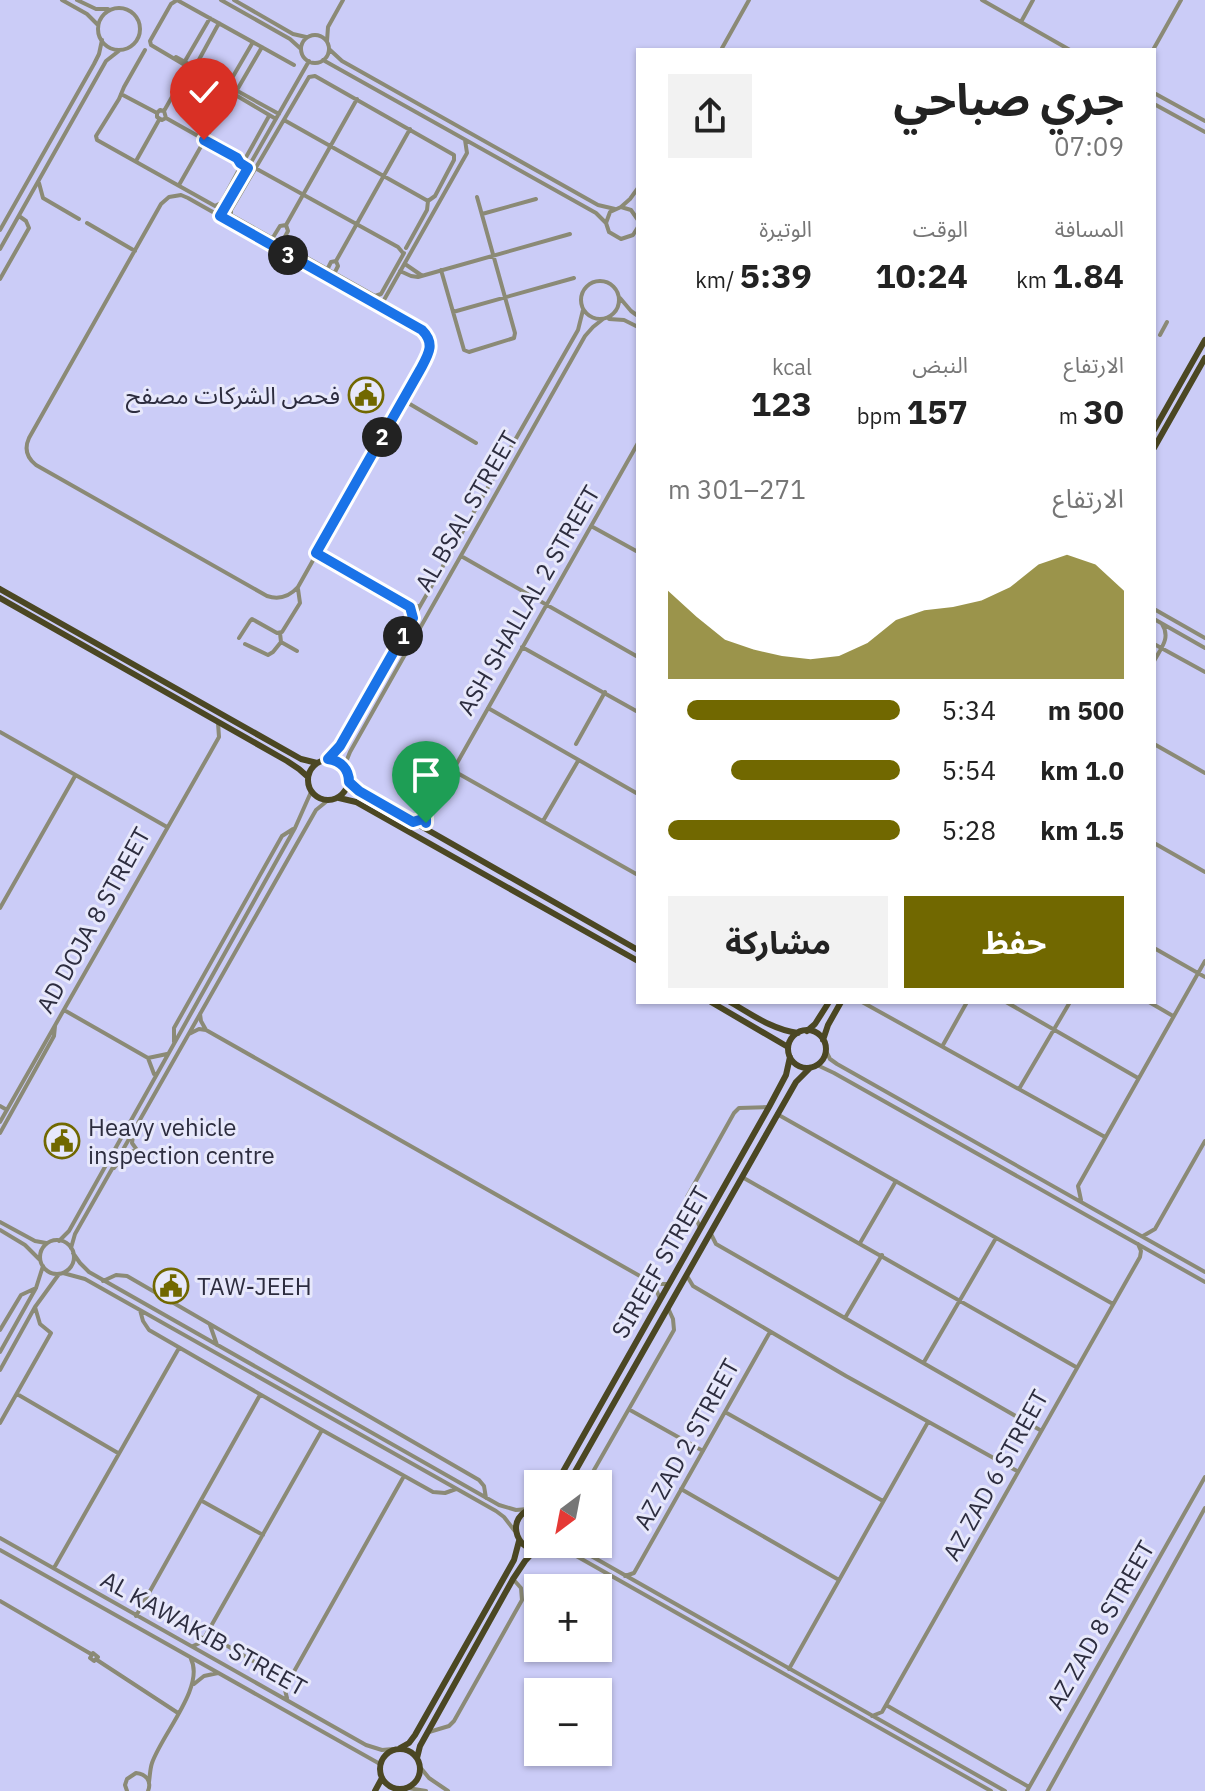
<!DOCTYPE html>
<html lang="ar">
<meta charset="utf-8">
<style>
body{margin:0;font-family:"IBM Plex Sans","Noto Sans Arabic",sans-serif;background:#f2f2f2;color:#222;direction:rtl;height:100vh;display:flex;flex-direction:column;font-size:30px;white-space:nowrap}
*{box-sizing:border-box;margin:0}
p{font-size:26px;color:#767676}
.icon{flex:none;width:44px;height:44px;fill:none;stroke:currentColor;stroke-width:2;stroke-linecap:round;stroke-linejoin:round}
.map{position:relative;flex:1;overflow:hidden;direction:ltr}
.details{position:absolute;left:636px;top:48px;width:520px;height:956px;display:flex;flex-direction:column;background:#fff;border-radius:0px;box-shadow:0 2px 6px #0004;direction:rtl}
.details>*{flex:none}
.needle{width:52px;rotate:212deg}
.fabs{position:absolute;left:524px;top:1470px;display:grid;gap:16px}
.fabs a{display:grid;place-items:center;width:88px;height:88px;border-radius:0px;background:#fff;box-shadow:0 2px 6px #0004;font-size:40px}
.pin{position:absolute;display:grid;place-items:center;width:68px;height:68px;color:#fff;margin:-82px -34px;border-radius:50% 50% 50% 0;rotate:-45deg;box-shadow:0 0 8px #0007}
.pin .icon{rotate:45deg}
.km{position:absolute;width:40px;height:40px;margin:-20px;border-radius:50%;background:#222;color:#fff;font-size:22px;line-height:40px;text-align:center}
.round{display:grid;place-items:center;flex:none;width:84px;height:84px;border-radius:0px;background:#f2f2f2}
.summary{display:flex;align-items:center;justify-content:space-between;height:136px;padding:0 32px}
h1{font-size:44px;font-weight:700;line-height:60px}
.figures{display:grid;grid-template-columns:repeat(3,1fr);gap:12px;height:136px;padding:8px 32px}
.figures div{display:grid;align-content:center}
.figures b{font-size:34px;font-weight:700}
.figures small{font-size:22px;font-weight:400}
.figures p{font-size:22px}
.chart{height:224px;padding:16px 32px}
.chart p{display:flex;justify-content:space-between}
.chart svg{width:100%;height:144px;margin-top:8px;fill:#716800;opacity:.7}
.cta{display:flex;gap:16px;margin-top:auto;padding:16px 32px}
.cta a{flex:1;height:92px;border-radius:0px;background:#716800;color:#fff;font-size:32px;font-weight:700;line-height:92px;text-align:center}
.cta a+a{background:#f2f2f2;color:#222}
ul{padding:0 32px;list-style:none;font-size:26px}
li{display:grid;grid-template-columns:128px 96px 1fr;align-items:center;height:60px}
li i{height:20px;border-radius:10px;background:#716800}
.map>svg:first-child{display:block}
.built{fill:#cbccf7;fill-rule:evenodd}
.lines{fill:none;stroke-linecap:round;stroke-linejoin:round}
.minor{stroke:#8b8a76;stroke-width:4}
.major{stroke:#4b4723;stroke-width:6}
.route-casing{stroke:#fff;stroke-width:16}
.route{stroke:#1a73e8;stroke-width:10}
.labels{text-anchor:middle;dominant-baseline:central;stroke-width:6;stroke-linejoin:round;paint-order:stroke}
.poi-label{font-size:24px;fill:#2d2d3f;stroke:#e7e8fb;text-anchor:start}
.street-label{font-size:24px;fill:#2d2d3f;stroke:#e7e8fb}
</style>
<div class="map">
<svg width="1205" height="1791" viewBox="0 0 1205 1791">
<rect width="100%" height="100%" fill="#d7d9fe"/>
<path class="built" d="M0,0h1205v1791h-1205zM638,50h516v952h-516zM538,1484h60v60h-60zM538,1588h60v60h-60zM538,1692h60v60h-60z"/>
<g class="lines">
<path class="minor" d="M62,0l25,14 11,11
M77,0l19,9h12
M221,0l69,39 11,10
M234,0l59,34 13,3
M982,0l88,50
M98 29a21 21 0 1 1 42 0a21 21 0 1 1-42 0Z
M1021,22l12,-22
M301 49a14 14 0 1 1 28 0a14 14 0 1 1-28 0Z
M327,41l1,-14 15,-27
M329,49l13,12 256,144 17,4
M145,50l-21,37 -5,12 -23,37 1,4 118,66 6,-3 21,-39
M721,50l28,-50
M1153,50l28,-50
M176,57l103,57
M323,60l273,153 10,10
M185,61l25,-43
M195,67l24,-44
M228,85l25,-43
M237,90l25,-43
M1154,93l51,28
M121,94l36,19
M1154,104l51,28
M164,111l21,-37
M166,118l-2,-7 -4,-1 -3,3v4l5,3 4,-2 71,40h6l8,5
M276,119l-125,-74 -1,-4 21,-37 6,-4 117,65
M284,120l144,81
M245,159l24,-43
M136,161l23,-41
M255,168l143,79 5,6
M39,183l4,15 36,21
M179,185l49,-86
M181,195l7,3 234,132c14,13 6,25 -2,40l-122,217c-9,10 -19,13 -31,9l-231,-131c-9,-7 -12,-16 -7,-27l132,-234 8,-7z
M621,207l9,-8 8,-11
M482,214l54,-15
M221,215l88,-154
M638,220l-7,-10 -10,-3 -11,5 -4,11 3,9 12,7 12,-4 5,-8
M87,223l48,28
M286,225l71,-126
M0,230l94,-166 5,-10 3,-14
M272,239l8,-13 6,-1 2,6 -7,13
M0,249l106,-188 14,-11
M404,253l-23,41 -6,2 -144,-81v-5l78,-133 6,-1 139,79v5l-19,36 -7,5 -1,9 -21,38
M336,261l74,-132
M405,264l16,11
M327,270l4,-8 5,-1 2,5 -4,8
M441,270l23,80 5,2 45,-14 1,-5 -38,-136
M400,271l11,5 7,1 152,-43
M0,279l29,-51 -3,-7 -7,-5
M581 300a19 19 0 1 1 38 0a19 19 0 1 1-38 0Z
M620,298l11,13 7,5
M380,307l87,-154 -2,-13
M453,312l121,-34
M609,319l15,1 14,7
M1160,335l7,-13
M403,400l73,43
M591,526l47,26
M316,553l94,54 9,-1
M461,556l177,101
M1154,609l51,29
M1154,619l51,29
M280,633l1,9 16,9
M239,638l11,-17 2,-2 25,14 5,-1 18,-29 -2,-14
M245,644l23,11 5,-3 8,-10
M1154,644l51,28
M522,647l116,65
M1154,661c7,-13 17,-23 8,-37
M488,708l150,86
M0,732l167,95
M576,744l29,-52
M1154,744l51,29
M328,759l12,-13 238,-416 5,-20
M344,767l6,-15 235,-416 8,-9 10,-8
M452,770l186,105
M543,821l35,-60
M428,829l-2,-11 212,-375
M1154,843l51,29
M0,908l75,-132
M1154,948l51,29
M862,1002l243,135
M1006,1002l132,76
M1149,1002l24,14
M64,1010l84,48 6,16
M200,1014l1,7 5,9 448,254h14
M189,1034l10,-5 7,1
M174,1042v-14l108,-192 11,-7
M943,1045l24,-43
M826,1051l4,8 7,5 368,208
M148,1058l19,-4
M817,1065l17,8 371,209
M1019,1089l51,-87
M0,1106l7,4
M777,1114l336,190
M0,1122l210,-369 9,-16 -1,-14
M0,1133l54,-97 1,-10
M114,1168l11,-14 12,-4 -5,-7 1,-7
M742,1177l334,190
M1081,1200l-3,-14 127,-225
M0,1222l35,19 11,2
M700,1229c-2,-12 -13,-20 -13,-32l47,-84 5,-5 30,-1
M0,1230l25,15 14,14
M711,1234l5,10 324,186
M1143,1236l12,-7 50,-88
M40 1257a17 17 0 1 1 34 0a17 17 0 1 1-34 0Z
M59,1241l10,-10 226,-403 16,-36
M860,1243l36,-62
M71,1248l4,-14 241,-424 11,-9
M73,1253l7,10 9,9 410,233 17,5 12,-1
M63,1273l22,6 411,232 8,6 10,13
M687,1276l6,10 153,90 171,95
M103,1281l13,-6 11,1 352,204 5,6 2,12
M654,1284l6,15
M140,1310l3,11 6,9 173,100 111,62 12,1 11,-4
M845,1318l37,-63
M210,1325l7,20
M0,1330l21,-35 15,-7
M0,1352l36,-64 7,-22
M924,1362l72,-124
M0,1370l35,-63 24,-33
M17,1394l101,59
M630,1410l73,41
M725,1412l158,89
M0,1423l51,-90 -11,-9 -5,-17
M586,1484l88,-154 -1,-11 -5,-11
M681,1489l158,91
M202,1501l61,34
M0,1538l366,207 16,5 11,-1
M570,1544l435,247
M547,1548l14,1 10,4 420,238
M0,1550l380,214
M54,1568l125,-220
M625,1576l9,-3 136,-241
M0,1601l91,53
M143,1604l61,35
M136,1616l124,-221
M207,1634l80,47
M193,1646l9,-4 120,-212
M93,1653l5,4 -4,4 -4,-3z
M97,1660l81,53
M789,1669l139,-247
M194,1684l10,-8 14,-3
M287,1698l-2,-8 2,-6 117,-208
M886,1705l143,82
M872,1716l10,-4 258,-455 1,-6 -3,-7
M429,1732l20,-6 5,-5 68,-121 -1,-12 -8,-9
M420,1767l9,11 19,13
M149,1782c1,-7 1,-13 3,-19 10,-29 53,-76 39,-104
M408,1788l18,3
M127,1791l-2,-6 2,-6 9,-6c10,1 16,8 12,18
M1027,1791l178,-314
M1048,1791l157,-283"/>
<path class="major" d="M1154,430l51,-90
M1154,448l51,-90
M0,589l301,170 16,4
M0,598l287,163 12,8 9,8
M308 780a20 20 0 1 1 40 0a20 20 0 1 1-40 0Z
M349,782l14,11 275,157
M339,798l17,4 282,159
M711,1002l77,45
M730,1002c21,12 43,28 68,31
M788 1049a19 19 0 1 1 38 0a19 19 0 1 1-38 0Z
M807,1031l8,-7 14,-22
M823,1040l5,-15 13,-23
M556,1484l213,-377 17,-32 4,-18
M568,1484l228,-402 14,-14
M538,1508c-40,4 -19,58 13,36
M400,1748l9,-5 6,-8 99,-175 5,-19
M380 1769a20 20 0 1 1 40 0a20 20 0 1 1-40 0Z
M417,1758l3,-12 93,-167 12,-18 10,-11
M375,1791l7,-13"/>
</g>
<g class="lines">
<g class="route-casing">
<path id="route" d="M204,140l33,18 3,5 8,5 -28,48 202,114c14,14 6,25 -2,40l-104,183 94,54 3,11 -73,128 -12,13c13,2 21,10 21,23l10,9 54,31 13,-4v5"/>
</g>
<use href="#route" class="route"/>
</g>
<defs>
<g id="civic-ring" transform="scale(1.8)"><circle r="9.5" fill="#e7e8fb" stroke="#716800" stroke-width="1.5"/><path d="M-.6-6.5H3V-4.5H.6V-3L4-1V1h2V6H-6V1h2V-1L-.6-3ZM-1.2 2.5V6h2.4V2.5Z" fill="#716800"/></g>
</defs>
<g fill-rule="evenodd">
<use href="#civic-ring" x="366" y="395"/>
<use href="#civic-ring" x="62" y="1141"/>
<use href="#civic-ring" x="171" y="1286"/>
</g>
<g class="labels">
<g class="poi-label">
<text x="340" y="395" text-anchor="end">فحص الشركات مصفح</text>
<text x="88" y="1127">Heavy vehicle<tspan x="88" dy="28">inspection centre</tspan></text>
<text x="197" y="1286">TAW-JEEH</text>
</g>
<g class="street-label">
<text transform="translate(466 511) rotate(-60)">AL BSAL STREET</text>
<text transform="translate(528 600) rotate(-60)">ASH SHALLAL 2 STREET</text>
<text transform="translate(93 920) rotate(-61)">AD DOJA 8 STREET</text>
<text transform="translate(660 1262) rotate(-60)">SIREEF STREET</text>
<text transform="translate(686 1444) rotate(-61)">AZ ZAD 2 STREET</text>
<text transform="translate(995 1475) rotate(-61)">AZ ZAD 6 STREET</text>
<text transform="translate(1100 1625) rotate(-60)">AZ ZAD 8 STREET</text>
<text transform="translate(204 1633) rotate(29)">AL KAWAKIB STREET</text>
</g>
</g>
</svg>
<div class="fabs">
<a><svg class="needle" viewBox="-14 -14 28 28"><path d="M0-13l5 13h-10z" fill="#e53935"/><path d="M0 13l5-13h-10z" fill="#767676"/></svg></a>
<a>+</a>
<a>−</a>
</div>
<div class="pin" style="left:426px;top:823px;background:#1e9e55"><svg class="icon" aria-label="arrive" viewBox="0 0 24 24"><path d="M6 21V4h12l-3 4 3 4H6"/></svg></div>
<div class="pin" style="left:204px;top:140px;background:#d93025"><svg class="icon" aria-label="check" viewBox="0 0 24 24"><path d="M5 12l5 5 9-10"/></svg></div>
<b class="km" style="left:403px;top:636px">1</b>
<b class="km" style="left:382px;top:437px">2</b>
<b class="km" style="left:288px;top:255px">3</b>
<section class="details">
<div class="summary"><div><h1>جري صباحي</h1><p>07:09</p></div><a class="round"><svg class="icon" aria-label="share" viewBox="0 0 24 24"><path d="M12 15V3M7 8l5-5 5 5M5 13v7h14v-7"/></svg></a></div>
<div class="figures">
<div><p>المسافة</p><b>1.84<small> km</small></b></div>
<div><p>الوقت</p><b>10:24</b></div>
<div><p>الوتيرة</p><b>5:39<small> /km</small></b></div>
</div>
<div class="figures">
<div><p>الارتفاع</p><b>30<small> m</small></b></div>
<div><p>النبض</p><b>157<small> bpm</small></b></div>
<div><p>kcal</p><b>123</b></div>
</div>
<div class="chart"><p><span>الارتفاع</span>271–301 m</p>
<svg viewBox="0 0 160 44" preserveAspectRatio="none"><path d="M0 44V17L10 25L20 32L30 35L40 37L50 38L60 37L70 33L80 26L90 23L100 22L110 20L120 16L130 9L140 6L150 9L160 17V44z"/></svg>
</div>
<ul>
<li><b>500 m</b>5:34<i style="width:92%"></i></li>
<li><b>1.0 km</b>5:54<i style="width:73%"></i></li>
<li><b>1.5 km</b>5:28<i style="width:100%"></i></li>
</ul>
<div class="cta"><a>حفظ</a><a>مشاركة</a></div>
</section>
</div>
